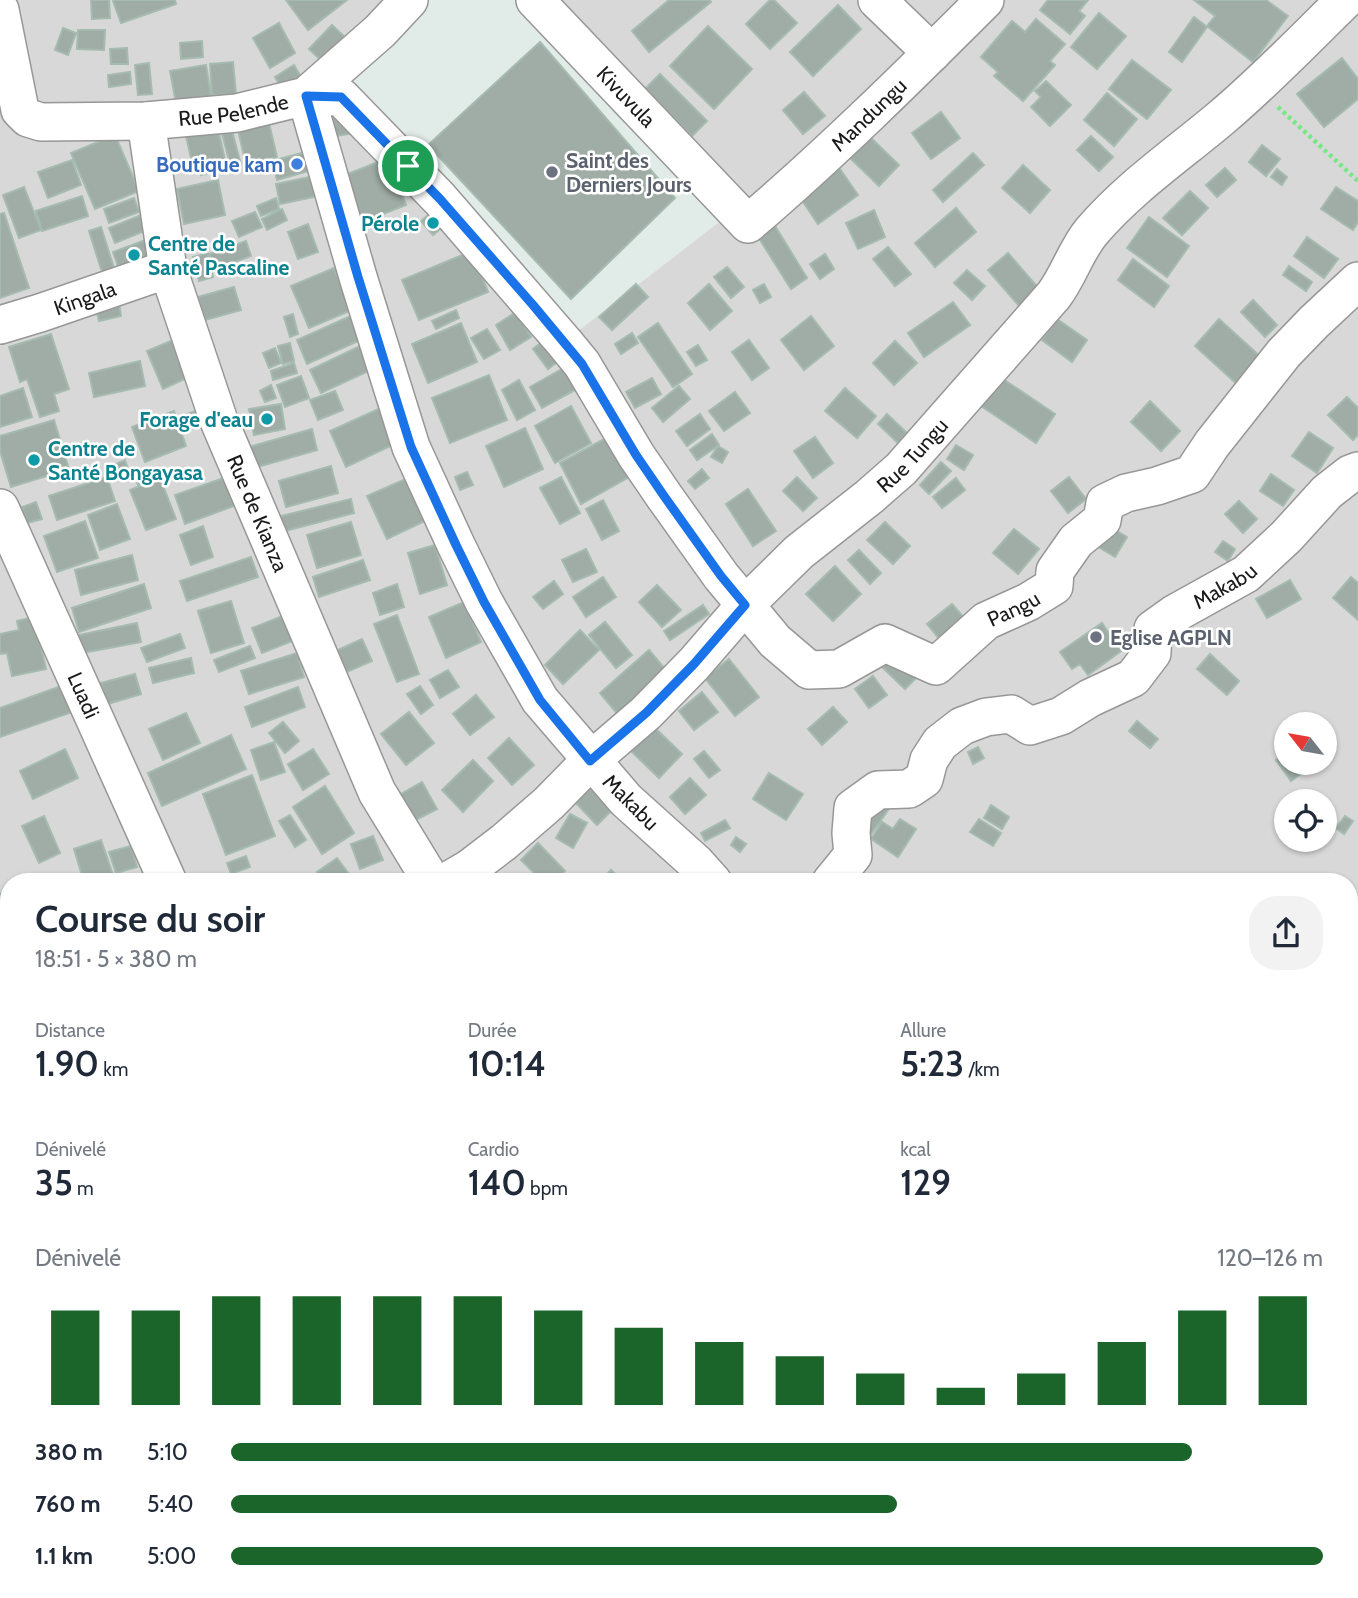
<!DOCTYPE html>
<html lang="fr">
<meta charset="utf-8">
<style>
body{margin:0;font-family:Cabin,sans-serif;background:#f2f2f3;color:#1f2937;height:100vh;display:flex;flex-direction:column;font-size:26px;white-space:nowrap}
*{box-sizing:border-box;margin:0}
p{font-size:23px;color:#747a83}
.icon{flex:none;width:38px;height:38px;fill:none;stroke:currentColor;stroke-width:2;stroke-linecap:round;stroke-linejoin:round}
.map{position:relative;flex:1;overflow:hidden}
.side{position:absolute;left:0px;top:873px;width:1358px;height:726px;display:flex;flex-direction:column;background:#fff;border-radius:28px 28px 0 0;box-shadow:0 2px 5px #0004}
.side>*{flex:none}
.needle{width:46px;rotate:301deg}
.controls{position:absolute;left:1274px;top:712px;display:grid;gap:14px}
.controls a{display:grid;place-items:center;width:63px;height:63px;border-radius:50%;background:#fff;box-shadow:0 2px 5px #0004;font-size:35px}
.pin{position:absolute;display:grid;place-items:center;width:60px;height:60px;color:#fff;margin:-30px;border:4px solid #fff;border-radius:50%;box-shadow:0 2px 7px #0007}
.round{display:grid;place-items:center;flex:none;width:74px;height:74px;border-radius:28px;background:#f2f2f3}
.overview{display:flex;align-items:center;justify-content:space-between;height:119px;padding:0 35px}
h1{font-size:38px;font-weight:600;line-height:52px}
.stats{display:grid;grid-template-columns:repeat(3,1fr);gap:10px;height:119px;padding:7px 35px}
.stats div{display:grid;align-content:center}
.stats b{font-size:35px;font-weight:600}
.stats small{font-size:19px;font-weight:400}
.stats p{font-size:19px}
.chart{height:196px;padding:14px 35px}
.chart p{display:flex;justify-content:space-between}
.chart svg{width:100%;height:126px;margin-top:7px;stroke:#1b652a;stroke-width:6}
ul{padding:0 35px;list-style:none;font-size:23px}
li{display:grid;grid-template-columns:112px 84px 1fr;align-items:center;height:52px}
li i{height:18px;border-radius:9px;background:#1b652a}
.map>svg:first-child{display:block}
.residential{fill:#d7d8d7;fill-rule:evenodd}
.farmland{fill:#cee6e8}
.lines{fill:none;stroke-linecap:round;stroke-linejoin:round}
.stream{stroke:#d4a6c9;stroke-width:9}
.building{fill:#a0aca6;stroke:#a5bbaf;stroke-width:2}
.minor-casing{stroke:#979797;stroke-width:40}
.path{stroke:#74e982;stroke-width:4.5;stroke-dasharray:3.5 3.5;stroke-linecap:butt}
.minor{stroke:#fff;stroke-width:37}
.route-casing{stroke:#fff;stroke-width:14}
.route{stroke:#1a73e8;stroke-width:9}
.shop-dot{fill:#3f7fe0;stroke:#fff;stroke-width:2.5}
.worship-dot{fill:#6b7280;stroke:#fff;stroke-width:2.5}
.culture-dot{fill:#0f9aa8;stroke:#fff;stroke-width:2.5}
.labels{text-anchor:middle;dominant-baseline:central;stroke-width:5;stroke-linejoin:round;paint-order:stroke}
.street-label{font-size:21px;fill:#1a1a1a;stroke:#fff}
.worship-label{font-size:21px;font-weight:bold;fill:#5b616d;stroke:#fff;text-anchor:start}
.shop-label{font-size:21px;font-weight:bold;fill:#366cbe;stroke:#fff;text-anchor:end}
.culture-label{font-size:21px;font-weight:bold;fill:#0d838f;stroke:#fff;text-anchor:end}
</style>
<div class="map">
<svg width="1358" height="1598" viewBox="0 0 1358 1598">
<rect width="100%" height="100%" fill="#e1ebe8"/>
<path class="residential" d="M0,0h409l-29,31 -39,66 223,245 171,-132 -197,-210h820v1214l-9,8v-340h-1340v709h1057l-3,7h-1063zM1286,724h39v39h-39zM1286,802h39v38h-39z"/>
<path class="farmland" d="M1358,1214v384h-295l3,-7h283v-369z"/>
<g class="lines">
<path class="stream" d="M1349,1479l9,-35
M1277,1598l6,-7"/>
</g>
<path class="building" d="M91,0h18l1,18 -18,1z
M115,0h60l1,4 -55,19 -8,-22z
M286,0h61l-39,30z
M669,0h40l2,2 -62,50 -17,-21z
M770,0h4l23,23 -27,26 -24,-25z
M1048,0h40l-9,11 6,5 -15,18 -30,-24z
M1194,0h72l22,16 -35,46 -46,-36 8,-10z
M838,5l23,24 -48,47 -23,-24z
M1099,13l27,23 -29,33 -26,-22z
M1194,17l13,10 -25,35 -13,-10z
M1036,19l29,25 -15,17 5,4 -32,36 -29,-25 4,-4 -17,-15 31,-36 13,11z
M279,23l16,30 -25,15 -17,-30z
M332,25l15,14 -23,24 -15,-14z
M708,26l44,43 -38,40 -44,-43z
M63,28l13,5 -8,22 -13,-5z
M78,30h27l-1,20 -27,-1z
M202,41l1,16 -22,2 -1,-16z
M540,42l135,156 -104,101 -143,-154z
M127,48l1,16h-17l-1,-15z
M1342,58l16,21v20l-34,28 -27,-33z
M1132,60l39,30 -24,29 -38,-30z
M233,62l3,32 -24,1 -2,-31z
M149,63l3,31 -14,1 -3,-30z
M206,65l5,31 -35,7 -6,-32z
M294,65l7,12 -19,12 -7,-12z
M130,72l1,12 -22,3 -1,-12z
M660,74l47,47 -15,15 -47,-47z
M1046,81l25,24 -21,21 -19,-19 10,-10 -6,-6z
M804,92l21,24 -22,18 -20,-24z
M1107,93l30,26 -23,27 -30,-26z
M941,112l19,26 -29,21 -19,-26z
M351,114l4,19 -20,3 -2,-19z
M230,123l11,42 -10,3 -11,-42z
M269,123l8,34 -31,8 -8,-35z
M218,129l9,39 -26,7 -4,-18 -6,1 -5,-22z
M115,135l24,56 -44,18 -24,-56z
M1091,136l22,21 -14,14 -22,-21z
M870,137l29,28 -20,21 -29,-28z
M1262,145l18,14 -14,17 -17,-14z
M317,149l5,18 -45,13 -5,-19z
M973,153l11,12 -41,37 -10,-12z
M388,158l18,47 -43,17 -18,-47z
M833,159l25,36 -40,29 -25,-37z
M72,160l9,25 -33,13 -10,-26z
M1023,165l27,25 -20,23 -28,-25z
M1225,168l11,12 -19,17 -11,-12z
M1277,169l10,8 -5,8 -11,-8z
M324,174l4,20 -48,10 -4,-20z
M218,180l7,35 -41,9 -7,-35z
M24,187l17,43 -22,8 -16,-43z
M1336,187l22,14v21l-5,8 -32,-21z
M1190,191l18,17 -26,27 -19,-17z
M82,196l6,20 -46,15 -6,-20z
M134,198l5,14 -30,11 -5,-14z
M276,198l3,11 -18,7 -4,-10z
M956,208l20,24 -41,35 -20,-24z
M282,209l5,11 -20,10 -5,-11z
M874,210l11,27 -27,12 -12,-26z
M433,211l12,14 -12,10 -12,-14z
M255,212l7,15 -23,10 -7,-16z
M4,213l25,75 -29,10v-84z
M146,213l6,15 -37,15 -6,-15z
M1149,217l40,29 -22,31 -40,-29z
M772,221l35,57 -16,11 -36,-57z
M308,224l10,28 -20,7 -10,-27z
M101,227l14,44 -12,4 -14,-44z
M1307,237l31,22 -14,19 -30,-22z
M148,239l7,20 -35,13 -7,-20z
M246,241l5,15 -37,14 -5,-16z
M888,247l23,27 -16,12 -22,-27z
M472,251l16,41 -69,28 -17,-40z
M208,253l5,24 -14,4 -6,-24z
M1008,253l32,37 -20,17 -32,-37z
M825,254l9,15 -14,10 -10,-15z
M1133,259l36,27 -15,21 -36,-27z
M1289,266l23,16 -6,9 -23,-16z
M727,267l17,20 -13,11 -17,-21z
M334,268l18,42 -43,18 -18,-42z
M967,270l18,16 -13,14 -18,-17z
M636,284l12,13 -36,33 -13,-13z
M709,284l23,27 -22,19 -22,-27z
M764,284l7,13 -11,6 -7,-13z
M234,287l7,23 -36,10 -7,-23z
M1253,300l24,25 -12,12 -24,-25z
M953,302l17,23 -46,32 -16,-24z
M119,303l2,13 -22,5 -3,-13z
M364,310l10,24 -67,30 -10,-24z
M456,310l3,8 -23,11 -4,-8z
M516,312l15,25 -21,13 -14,-25z
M293,314l5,20 -8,3 -6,-20z
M811,316l23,30 -30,24 -23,-30z
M1057,319l30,21 -15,22 -30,-22z
M1219,319l43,39 -24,27 -43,-39z
M461,323l16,39 -49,21 -16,-39z
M658,323l34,51 -19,13 -35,-50z
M487,329l13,21 -16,9 -13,-21z
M632,333l6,10 -17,11 -6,-10z
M51,334l18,55 -15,5 5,17 -19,6 -13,-38 -7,3 -11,-35z
M546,339l15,20 -13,10 -15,-20z
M173,340l16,37 -26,12 -16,-38z
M749,340l20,28 -17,12 -20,-28z
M895,341l22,22 -23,22 -21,-22z
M290,343l4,18 -11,3 -5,-18z
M364,344l11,24 -54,25 -11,-23z
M698,345l9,15 -11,6 -9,-14z
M275,348l6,15 -12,5 -6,-15z
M140,361l5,25 -51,11 -5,-24z
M574,362l12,22 -44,24 -12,-21z
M294,363l3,10 -24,7 -2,-9z
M489,375l18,45 -57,23 -18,-45z
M301,376l8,22 -24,9 -8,-22z
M1000,377l55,37 -19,29 -55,-37z
M652,378l9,16 -26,14 -9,-16z
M519,380l16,30 -18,10 -15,-30z
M271,385l5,13 -11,4 -5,-11z
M679,386l11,13 -27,23 -11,-14z
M23,388l9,29 -32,10v-31z
M845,388l31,28 -19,22 -32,-27z
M335,391l8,19 -25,10 -8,-20z
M735,392l15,21 -26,18 -15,-20z
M1347,397l11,11v27l-5,5 -25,-25z
M1150,401l30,30 -19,20 -30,-29z
M281,404l4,25 -31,6 -5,-26z
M385,406l16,35 -55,26 -16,-36z
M571,406l20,37 -36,20 -20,-37z
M207,407l5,14 -26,9 -5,-14z
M174,411l12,35 -41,16 -13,-35z
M700,414l10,15 -23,17 -11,-15z
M887,414l20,19 -9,10 -20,-19z
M54,420l15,49 -58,18 -11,-36v-15z
M525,428l18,41 -39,18 -18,-41z
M312,429l5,21 -63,18 -5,-21z
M1309,432l24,16 -16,25 -25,-17z
M615,433l21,40 -55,31 -21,-41z
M712,434l7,11 -22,15 -7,-10z
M815,437l18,26 -20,15 -19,-27z
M956,445l17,10 -9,15 -17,-11z
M718,446l10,6 -6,11 -11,-6z
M125,460l3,9 -14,5 -3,-8z
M941,462l10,9 -22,23 -9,-9z
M331,466l7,27 -52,14 -7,-26z
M147,468l4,12 -13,5 -5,-11z
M702,469l7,9 -14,11 -7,-8z
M467,472l6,13 -13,5 -5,-13z
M1271,474l23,16 -11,16 -23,-15z
M232,475l10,28 -57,21 -10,-29z
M107,477l8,24 -58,19 -8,-24z
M410,477l19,42 -42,20 -20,-43z
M561,477l19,36 -20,11 -20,-36z
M797,477l20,21 -14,13 -20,-20z
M1069,477l17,22 -18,14 -17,-22z
M160,478l16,41 -30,11 -16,-40z
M956,478l9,12 -23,18 -9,-11z
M748,489l28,42 -23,15 -27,-42z
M351,499l3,14 -73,19 -4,-15z
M603,500l16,31 -17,9 -16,-31z
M1239,501l18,18 -14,14 -18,-19z
M36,502l6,17 -15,4 -5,-16z
M117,504l13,35 -30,11 -12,-35z
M85,521l13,37 -41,14 -13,-36z
M351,522l10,33 -44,13 -10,-33z
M885,522l25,24 -17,18 -26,-24z
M1102,522l25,15 -12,20 -25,-15z
M203,526l10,31 -22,8 -11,-30z
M1014,529l25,20 -21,25 -25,-21z
M1223,541l12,8 -7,12 -13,-9z
M435,545l12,40 -27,9 -12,-41z
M586,549l11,23 -24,10 -11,-22z
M859,550l22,23 -11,11 -22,-24z
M132,555l6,25 -57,15 -6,-25z
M251,557l7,20 -71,24 -7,-20z
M363,560l7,20 -51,17 -6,-20z
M835,566l26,28 -28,27 -27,-27z
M603,577l13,20 -30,20 -13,-20z
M1351,577l7,6v37l-25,-22z
M1290,580l11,19 -34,19 -11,-19z
M554,581l9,13 -20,15 -10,-12z
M144,584l7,24 -72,24 -7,-24z
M397,584l7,23 -24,8 -7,-22z
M657,585l24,25 -19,17 -23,-25z
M231,601l13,42 -33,10 -13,-42z
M464,602l17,40 -35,16 -17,-41z
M952,604l18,21 -25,21 -18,-22z
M703,605l6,9 -39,26 -6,-9z
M290,613l10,25 -38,15 -10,-25z
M397,615l22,59 -22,8 -23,-58z
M34,617l12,52 -34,7 -5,-23 -7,1v-20l19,-4 -2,-9z
M605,622l27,33 -16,13 -27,-33z
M137,623l4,19 -59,11 -3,-18z
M1102,623l19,28 -33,24 -8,-11 -8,5 -12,-17z
M580,630l19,20 -36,34 -18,-19z
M180,634l5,14 -38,14 -6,-14z
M362,639l10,22 -32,14 -9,-22z
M250,646l5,12 -36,14 -5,-12z
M649,650l21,25 -49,43 -21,-25z
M893,652l25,24 -13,13 -25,-24z
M297,653l7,24 -55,17 -8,-23z
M1210,654l29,27 -12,14 -30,-26z
M191,658l3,15 -41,10 -4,-15z
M729,659l30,38 -24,19 -30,-38z
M448,670l11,17 -19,11 -10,-18z
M135,674l6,20 -33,10 -7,-21z
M873,676l14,19 -18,13 -14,-19z
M72,682l9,27 -81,28v-29z
M420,686l13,19 -12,9 -14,-20z
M298,687l7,20 -53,20 -7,-20z
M702,692l16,20 -24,18 -15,-19z
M476,695l18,22 -24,18 -17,-21z
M833,707l14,15 -25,23 -14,-16z
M409,712l25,31 -28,22 -25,-31z
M186,713l14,30 -37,17 -14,-31z
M1137,721l21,18 -8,9 -21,-17z
M283,722l16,19 -14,12 -16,-20z
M654,727l28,27 -23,24 -28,-27z
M231,735l15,34 -84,37 -14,-33z
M509,738l25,27 -22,20 -24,-27z
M274,742l11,30 -24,8 -10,-30z
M978,747l6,11 -11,6 -5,-12z
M65,749l13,29 -45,21 -13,-28z
M313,749l16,25 -26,16 -15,-26z
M704,751l16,19 -11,8 -15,-19z
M1286,754v9h20l3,5 -18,13 -15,-21z
M473,760l20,21 -30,31 -21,-22z
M769,773l34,21 -17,26 -33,-21z
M252,775l23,61 -49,19 -23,-61z
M690,778l16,17 -21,19 -15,-17z
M422,782l15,27 -29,15 -14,-26z
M590,784l23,25 -16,16 -24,-25z
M325,786l29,47 -32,21 -29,-47z
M876,795l15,11 -20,28 -15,-11z
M991,805l18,12 -7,12 -18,-11z
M570,814l17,9 -14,25 -17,-10z
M290,815l16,25 -11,7 -16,-26z
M44,816l16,37 -21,10 -17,-37z
M1345,816l8,5 -9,13 -8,-6z
M900,819l16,10 -18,28 -27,-18 11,-17 11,7z
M979,819l22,14 -8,13 -23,-14z
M725,820l5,8 -25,13 -4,-8z
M373,836l10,24 -23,9 -9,-25z
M736,837l10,7 -6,8 -9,-7z
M101,840l12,35 -20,7h-9l-10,-33z
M538,843l27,28 -12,11h-10l-22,-22z
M131,846l6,21 -21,6 -7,-21z
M246,856l4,11 -19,7 -4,-11z
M337,858l18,24h-31l-7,-10z
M611,870l13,12h-24z
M0,893l9,20v23l-9,4z
M1358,1067v30h-1l-2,-12 -6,1v-17z
M9,1240v33l-5,3 -4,-7v-24z
M0,1318l9,10v16l-9,8z
M0,1362l9,9v32l-9,9z
M6,1561l3,2v28h15l-4,7h-20v-27z
M63,1591h27l-5,7h-12z"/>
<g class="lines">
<g class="minor-casing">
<g id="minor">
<path id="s1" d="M535,0l213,224c83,-71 160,-147 237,-224"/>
<path d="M877,0l55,53"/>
<path id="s2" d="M0,10l20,100 8,8 13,4 105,-1 91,-8 69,-17 74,-65 29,-31"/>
<path id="s3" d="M146,121l22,148 51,152 158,371 55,90"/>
<path id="s4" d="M0,325l40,-12 128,-44"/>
<path id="s5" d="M0,508l168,374"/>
<path id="s6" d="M446,882l24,-14 34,-26 45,-39 41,-42 56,-48 48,-49 51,-59 54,-53 70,-55 32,-28 153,-174c15,-20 22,-45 38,-64 38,-44 85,-76 129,-113 44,-37 83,-78 124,-118"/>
<path id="s7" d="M713,882l-17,-19 -70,-63 -86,-100 -56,-98 -28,-57 -45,-98 -53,-170 -52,-181 35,1 99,102 124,143 18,22 54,91 28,41 57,80 54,65 34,29 30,-1 46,-26 51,23 50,-45 42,-19 26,-16 1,-15 21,-30 26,-21 3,-17 21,-10 31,-7 35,-12 20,-30 72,-91 30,-31 44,-41"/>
<path id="s8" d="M831,882l22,-27 -2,-22 2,-25 25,-18 31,-1 15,-10 5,-19 11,-17 22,-17 24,-9 25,-3 19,12 31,-10 29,-18 43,-20 19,-25 1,-24 21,-15 72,-40 40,-37 41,-45 23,-18 8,-3"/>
<path d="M1349,1050l9,-4"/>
<path d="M0,1081l9,17"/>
<path d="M0,1446l9,-13"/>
<path d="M482,1591l20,7"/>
<path d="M809,1598l9,-7"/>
</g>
</g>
<path class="path" d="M1278,107l80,74"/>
<use href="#minor" class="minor"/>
</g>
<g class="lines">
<g class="route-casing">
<path id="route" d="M306,96l35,1 99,102 93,106 49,59 54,91 28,41 57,80 24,29 -51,59 -48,49 -56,48 -50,-61 -56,-98 -28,-57 -45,-98 -53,-170z"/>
</g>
<use href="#route" class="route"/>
</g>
<circle class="shop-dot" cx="297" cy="164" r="7"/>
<g class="worship-dot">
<circle cx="552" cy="172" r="7"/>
<circle cx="1096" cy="637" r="7"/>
</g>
<g class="culture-dot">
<circle cx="433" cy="223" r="7"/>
<circle cx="134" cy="255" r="7"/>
<circle cx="267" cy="419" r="7"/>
<circle cx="34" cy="460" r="7"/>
</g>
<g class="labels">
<g class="street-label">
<text stroke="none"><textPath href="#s1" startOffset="133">Kivuvula</textPath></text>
<text stroke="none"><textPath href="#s2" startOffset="320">Rue Pelende</textPath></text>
<text stroke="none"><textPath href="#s1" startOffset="472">Mandungu</textPath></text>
<text stroke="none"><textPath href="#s4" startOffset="89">Kingala</textPath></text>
<text stroke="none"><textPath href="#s6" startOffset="634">Rue Tungu</textPath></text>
<text stroke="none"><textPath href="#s3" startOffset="410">Rue de Kianza</textPath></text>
<text stroke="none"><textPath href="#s8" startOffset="556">Makabu</textPath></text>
<text stroke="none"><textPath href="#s7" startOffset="1916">Pangu</textPath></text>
<text stroke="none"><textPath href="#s5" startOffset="205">Luadi</textPath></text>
<text transform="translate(631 802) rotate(45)">Makabu</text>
</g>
<g class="worship-label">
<text x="566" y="160">Saint des<tspan x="566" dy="24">Derniers Jours</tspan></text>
<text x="1110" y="637">Eglise AGPLN</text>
</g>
<g class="shop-label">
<text x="283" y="164">Boutique kam</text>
</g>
<g class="culture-label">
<text x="419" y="223">Pérole</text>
<text x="148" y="243" text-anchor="start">Centre de<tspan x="148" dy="24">Santé Pascaline</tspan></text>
<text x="253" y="419">Forage d'eau</text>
<text x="48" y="448" text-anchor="start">Centre de<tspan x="48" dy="24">Santé Bongayasa</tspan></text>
</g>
</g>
</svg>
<div class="controls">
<a><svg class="needle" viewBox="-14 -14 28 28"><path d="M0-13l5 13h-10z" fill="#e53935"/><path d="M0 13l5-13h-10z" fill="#747a83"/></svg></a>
<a><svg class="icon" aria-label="locate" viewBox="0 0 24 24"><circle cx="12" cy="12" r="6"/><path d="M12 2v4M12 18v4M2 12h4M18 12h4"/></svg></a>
</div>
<div class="pin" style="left:408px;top:166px;background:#1e9e55"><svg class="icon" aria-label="arrive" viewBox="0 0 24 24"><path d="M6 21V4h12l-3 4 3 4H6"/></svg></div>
<section class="side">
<div class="overview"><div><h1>Course du soir</h1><p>18:51 · 5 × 380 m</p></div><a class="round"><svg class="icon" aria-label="share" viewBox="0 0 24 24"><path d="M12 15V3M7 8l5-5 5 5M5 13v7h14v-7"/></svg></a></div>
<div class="stats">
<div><p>Distance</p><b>1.90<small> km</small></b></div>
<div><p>Durée</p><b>10:14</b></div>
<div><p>Allure</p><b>5:23<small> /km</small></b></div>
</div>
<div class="stats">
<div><p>Dénivelé</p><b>35<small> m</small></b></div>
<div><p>Cardio</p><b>140<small> bpm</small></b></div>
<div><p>kcal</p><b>129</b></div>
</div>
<div class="chart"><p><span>Dénivelé</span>120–126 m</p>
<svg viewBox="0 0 160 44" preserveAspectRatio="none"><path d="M5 44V11M15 44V11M25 44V6M35 44V6M45 44V6M55 44V6M65 44V11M75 44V17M85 44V22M95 44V27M105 44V33M115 44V38M125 44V33M135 44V22M145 44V11M155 44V6"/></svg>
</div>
<ul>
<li><b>380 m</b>5:10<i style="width:88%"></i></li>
<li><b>760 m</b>5:40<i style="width:61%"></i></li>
<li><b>1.1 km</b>5:00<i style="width:100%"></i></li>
</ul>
</section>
</div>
